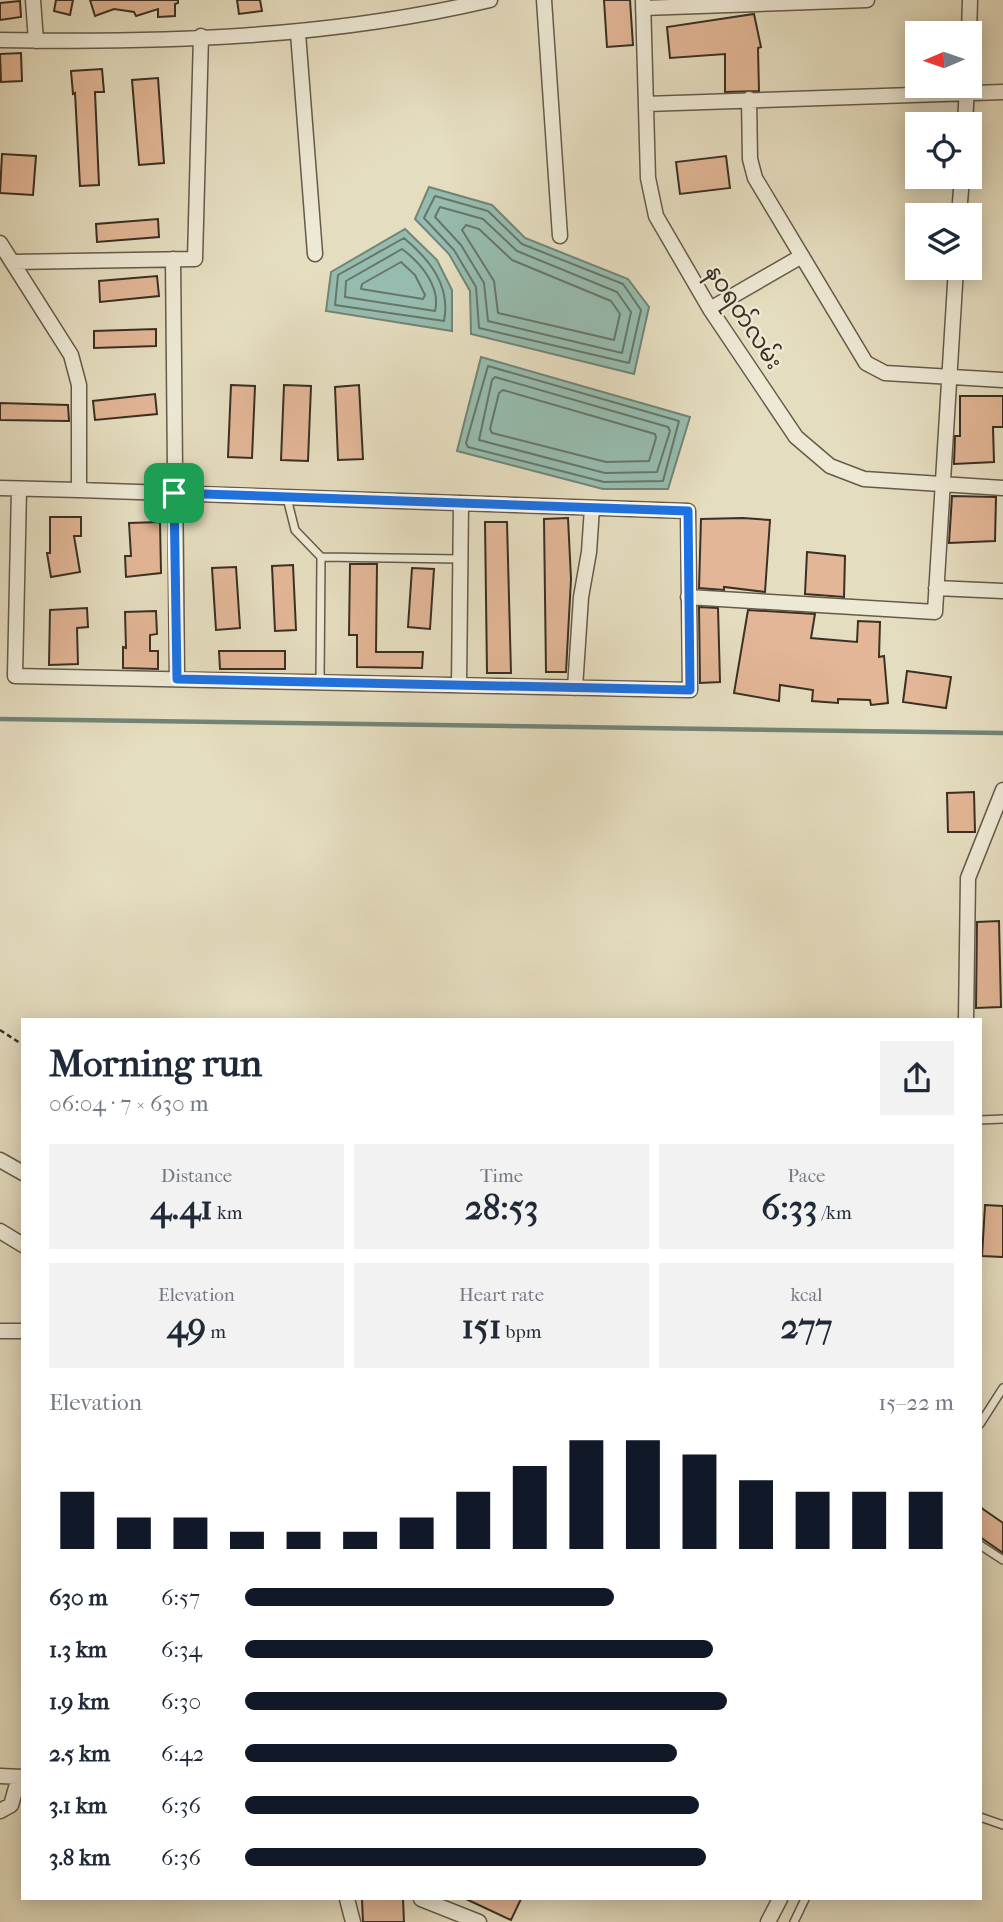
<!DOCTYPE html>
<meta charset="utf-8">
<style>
body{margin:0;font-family:"IM FELL French Canon","Noto Sans Myanmar",serif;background:#f2f2f3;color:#1f2937;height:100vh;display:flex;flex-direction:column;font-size:26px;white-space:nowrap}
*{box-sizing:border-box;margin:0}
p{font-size:23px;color:#747a83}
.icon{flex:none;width:38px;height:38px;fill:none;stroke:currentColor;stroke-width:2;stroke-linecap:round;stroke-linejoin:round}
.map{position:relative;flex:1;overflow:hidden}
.side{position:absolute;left:21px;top:1018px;width:961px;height:882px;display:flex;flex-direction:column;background:#fff;border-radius:0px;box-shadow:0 4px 18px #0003}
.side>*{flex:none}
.needle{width:46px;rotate:268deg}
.tools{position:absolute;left:905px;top:21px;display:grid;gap:14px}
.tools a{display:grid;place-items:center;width:77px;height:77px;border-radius:0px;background:#fff;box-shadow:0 4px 18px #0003;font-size:35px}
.pin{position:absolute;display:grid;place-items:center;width:60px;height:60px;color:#fff;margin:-30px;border-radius:14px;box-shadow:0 4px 10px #0006}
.round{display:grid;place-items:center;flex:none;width:74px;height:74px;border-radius:0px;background:#f2f2f3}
.headline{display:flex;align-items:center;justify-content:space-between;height:119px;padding:0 28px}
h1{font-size:38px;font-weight:700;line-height:52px}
.metrics{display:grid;grid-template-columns:repeat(3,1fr);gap:10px;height:119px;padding:7px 28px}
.metrics div{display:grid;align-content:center;border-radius:0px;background:#f2f2f3;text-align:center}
.metrics b{font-size:35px;font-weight:700}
.metrics small{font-size:19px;font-weight:400}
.metrics p{font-size:19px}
.chart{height:196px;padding:14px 28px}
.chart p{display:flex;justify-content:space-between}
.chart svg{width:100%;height:126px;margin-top:7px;stroke:#111827;stroke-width:6}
ul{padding:0 28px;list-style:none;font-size:23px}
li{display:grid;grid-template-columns:112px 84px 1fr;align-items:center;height:52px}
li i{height:18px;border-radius:9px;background:#111827}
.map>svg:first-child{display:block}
.water{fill:#96bcaf;stroke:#728477;stroke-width:2}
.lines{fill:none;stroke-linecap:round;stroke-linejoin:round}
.shore{stroke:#68766a;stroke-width:2}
.stream{stroke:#728477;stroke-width:4.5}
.building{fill:#e2b696;stroke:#3b3024;stroke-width:2}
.service-casing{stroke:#665b4b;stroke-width:10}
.minor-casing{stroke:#665b4b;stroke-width:17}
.path{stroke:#3b3024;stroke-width:2.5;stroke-dasharray:5 3.5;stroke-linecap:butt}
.service{stroke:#eee9d5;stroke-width:7}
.minor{stroke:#eee9d5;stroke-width:14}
.route-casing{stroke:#fff;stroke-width:14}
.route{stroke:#1a73e8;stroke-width:9}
.labels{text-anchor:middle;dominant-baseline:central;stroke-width:5;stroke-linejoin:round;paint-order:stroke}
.street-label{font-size:23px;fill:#3b3024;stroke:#eee9d5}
</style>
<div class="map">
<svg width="1003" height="1922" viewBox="0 0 1003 1922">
<rect width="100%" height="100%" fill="#e5ddbf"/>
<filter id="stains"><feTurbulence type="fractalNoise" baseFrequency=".00286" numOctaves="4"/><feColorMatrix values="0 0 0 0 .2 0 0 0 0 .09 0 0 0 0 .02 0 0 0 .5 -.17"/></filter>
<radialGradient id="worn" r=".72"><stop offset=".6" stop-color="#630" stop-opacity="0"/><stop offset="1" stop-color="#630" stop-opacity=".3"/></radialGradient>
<path class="water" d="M429,187l63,18 33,33 103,41 21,28 -15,67 -163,-40 -1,-43 -21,-37 -34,-35z
M405,229l32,31 15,30v41l-126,-20 5,-39z
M481,357l209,60 -22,72h-65l-146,-38z"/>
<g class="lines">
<path class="shore" d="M435,196l53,15 34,33 101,40 18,26 -12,53 -150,-35 -3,-41 -22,-37 -30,-32z
M440,207l43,12 34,32 100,41 14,20 -9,41 -134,-32 -4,-38 -23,-38 -26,-28z
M466,225l13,4 33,31 99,41 9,13 -6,26 -116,-27 -4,-32 -32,-51z
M404,238c26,22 47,48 40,83l-109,-16 3,-30z
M402,249c19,14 39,38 33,62l-90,-14 1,-16z
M401,262l14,13 10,20 -2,4 -62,-10 1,-5z
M488,366l191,55 -16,60 -59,1 -136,-35 -2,-4z
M495,377l173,50 2,4 -13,41 -52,1 -126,-33 13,-60z
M503,390l152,44 1,4 -7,23 -43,1 -114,-29 -2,-4 9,-36z"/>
<path class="stream" d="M0,719l1003,14"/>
</g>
<path class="building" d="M56,0h17l-3,15 -16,-4z
M90,0h88v3l-3,1v12l-17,1v-8l-22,7 -2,-4 -20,-3 -19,7z
M237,0h23l2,11 -23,3z
M604,0h26l3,45 -26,2z
M20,1l1,16 -21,3v-17z
M754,14l7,33 -3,1 1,43 -34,1v-38l-55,4 -3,-31z
M21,53l1,28 -21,1 -1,-28z
M102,69l2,23h-9l4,93 -19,1 -5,-93 -2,1 -2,-23z
M158,78l6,85 -25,2 -7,-85z
M2,154l34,2 -3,39 -33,-2z
M726,156l4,32 -50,6 -4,-32z
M158,219l1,18 -62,5 -1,-18z
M157,276l2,20 -59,6 -1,-21z
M156,329v17l-62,2v-17z
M231,385l24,1 -3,72 -24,-1z
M284,385l27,1 -3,75 -27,-1z
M359,385l4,74 -25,1 -3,-73z
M155,394l2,20 -62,6 -2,-19z
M960,396h43v31h-10l1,35 -40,2 1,-28h5z
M0,403l68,2 1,16 -69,-1z
M952,496l44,1 -1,44 -46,2z
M50,517h31v19h-7l6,36 -29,5 -4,-24h3z
M568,518l3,61 -5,93h-20l-2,-153z
M743,518l27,2 -5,72 -41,-5v3l-25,-2 2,-69z
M160,522l1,51 -35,4 -1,-21h6l-2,-33z
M485,522h22l4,151h-24z
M807,552l38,4 -1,41 -39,-3z
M350,564h27l-1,88h47l-1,16 -65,-1v-32h-8z
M293,565l3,65 -21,1 -3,-65z
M236,567l4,61 -24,2 -4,-62z
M412,568l22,1 -4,60 -22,-2z
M699,607l19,1 2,74 -20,1z
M87,608l1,19 -11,1 1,36 -29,1 1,-55z
M748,610l67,4 -4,24 46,4 1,-21 22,1 -1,35 5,-1 4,47 -17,2 -1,-5 -32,-1v4l-26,-2 1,-11 -33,-5 -1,16 -45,-8z
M156,611l1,23 -7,1v16h8v18l-35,-1v-21l3,1 -1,-36z
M219,651h66v18h-65z
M907,671l44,6 -5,31 -43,-6z
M974,792l1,40h-27l-1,-39z
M999,921l2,86 -25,1 1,-86z
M985,1205l18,1v51l-21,-1z
M980,1507l23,16v30l-23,-16z
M362,1899h41l1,23h-41z
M466,1899h55l-10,21z"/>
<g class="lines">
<g class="service-casing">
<path id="service" d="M287,498l8,32 26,27 139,2
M320,682l1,-125
M980,1120l23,-1
M980,1424l23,-36
M980,1545l23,15
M980,1817l23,8
M794,1922l11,-23"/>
</g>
<g class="minor-casing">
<path id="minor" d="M33,0l3,41
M544,0l16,236
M643,0l5,178 8,38 54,93 86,128 34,29 34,13 139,9
M643,8l224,-8
M298,33l17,221
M969,33l1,-33
M0,40c164,3 330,-2 490,-40
M749,99l1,60 5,19 111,185 19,10 118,7
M646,104l357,-12
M965,124l2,-38
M959,215l3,-38
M0,243l71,112 8,30v105
M173,259l4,420
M12,262l183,-3 6,-223
M710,309l92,-53
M0,488l79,2 609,21 2,179 -675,-14 4,-187
M936,588l67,3
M688,597l247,15 21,-344
M459,685l2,-182
M575,688l6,-91 8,-45 3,-44
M966,1020l2,-142 35,-88
M0,1160l23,13
M0,1231l23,14
M0,1331h23
M0,1776l23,1
M0,1811l11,-6 8,-28
M347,1899l6,23
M421,1899l58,23
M768,1922l12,-23"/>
</g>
<path class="path" d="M0,1030l23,15"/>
<use href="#service" class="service"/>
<use href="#minor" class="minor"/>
</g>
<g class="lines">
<g class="route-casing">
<path id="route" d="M174,493l514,18 2,179 -513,-11z"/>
</g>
<use href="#route" class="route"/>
</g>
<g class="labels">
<g class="street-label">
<text transform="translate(744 317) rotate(57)">နဝရတ်လမ်း</text>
</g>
</g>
<rect width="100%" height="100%" filter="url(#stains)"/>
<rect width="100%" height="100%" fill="url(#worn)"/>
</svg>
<div class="tools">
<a><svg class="needle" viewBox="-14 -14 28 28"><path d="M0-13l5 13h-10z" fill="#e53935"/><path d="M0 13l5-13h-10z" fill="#747a83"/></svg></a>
<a><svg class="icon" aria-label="locate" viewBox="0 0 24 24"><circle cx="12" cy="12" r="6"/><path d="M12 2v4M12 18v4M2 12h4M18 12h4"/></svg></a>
<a><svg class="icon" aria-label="layers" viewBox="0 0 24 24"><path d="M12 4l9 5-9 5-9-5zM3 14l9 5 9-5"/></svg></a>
</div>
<div class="pin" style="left:174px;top:493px;background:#1e9e55"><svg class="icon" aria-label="arrive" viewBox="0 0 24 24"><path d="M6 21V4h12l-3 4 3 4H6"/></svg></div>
<section class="side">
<div class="headline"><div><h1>Morning run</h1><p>06:04 · 7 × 630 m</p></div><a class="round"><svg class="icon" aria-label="share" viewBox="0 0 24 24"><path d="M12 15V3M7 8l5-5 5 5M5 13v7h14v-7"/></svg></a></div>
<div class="metrics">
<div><p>Distance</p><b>4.41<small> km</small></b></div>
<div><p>Time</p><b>28:53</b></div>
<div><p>Pace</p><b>6:33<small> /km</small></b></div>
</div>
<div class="metrics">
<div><p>Elevation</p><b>49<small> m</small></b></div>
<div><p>Heart rate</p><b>151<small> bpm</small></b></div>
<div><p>kcal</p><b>277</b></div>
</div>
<div class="chart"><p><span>Elevation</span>15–22 m</p>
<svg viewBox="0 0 160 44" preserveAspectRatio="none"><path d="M5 44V24M15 44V33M25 44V33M35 44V38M45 44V38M55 44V38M65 44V33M75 44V24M85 44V15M95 44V6M105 44V6M115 44V11M125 44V20M135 44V24M145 44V24M155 44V24"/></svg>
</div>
<ul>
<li><b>630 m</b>6:57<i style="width:52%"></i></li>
<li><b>1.3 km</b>6:34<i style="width:66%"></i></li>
<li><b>1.9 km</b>6:30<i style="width:68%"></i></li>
<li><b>2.5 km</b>6:42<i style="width:61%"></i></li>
<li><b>3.1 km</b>6:36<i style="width:64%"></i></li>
<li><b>3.8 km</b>6:36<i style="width:65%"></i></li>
</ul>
</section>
</div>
